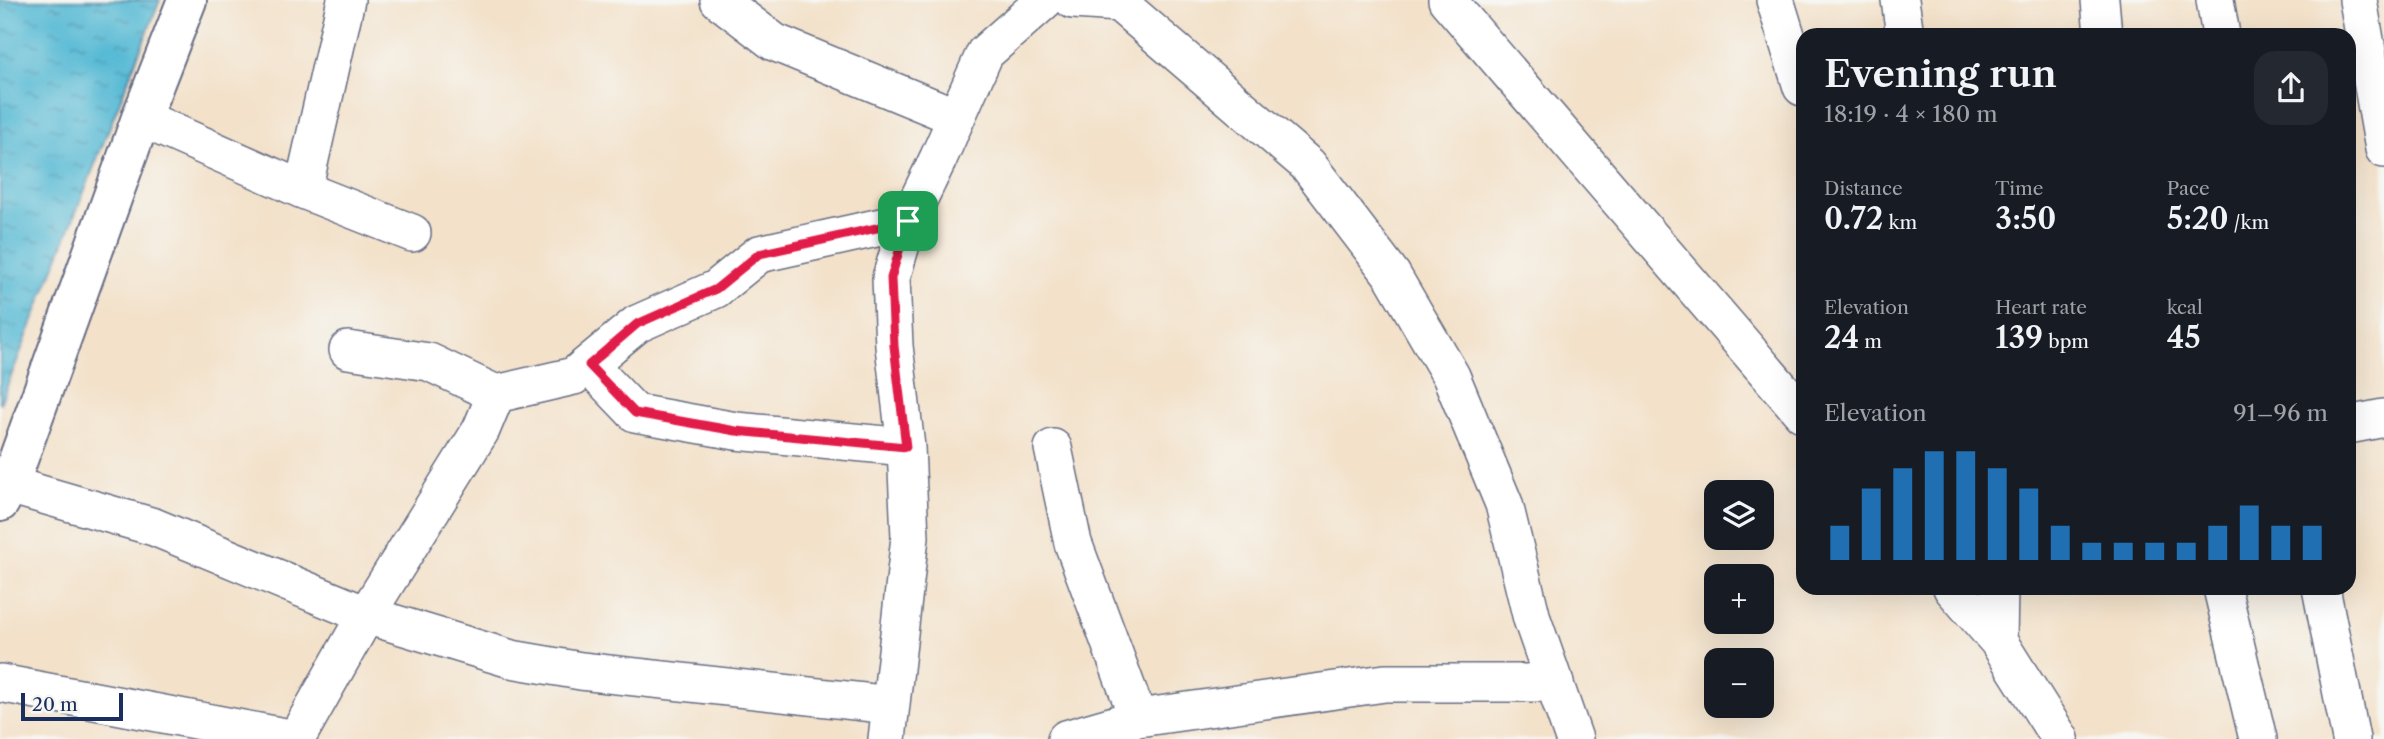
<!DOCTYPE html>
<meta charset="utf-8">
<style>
body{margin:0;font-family:"Libre Caslon Text",serif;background:#242831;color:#f1f3f6;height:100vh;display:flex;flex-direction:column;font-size:26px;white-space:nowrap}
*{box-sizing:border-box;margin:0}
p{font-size:23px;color:#9ea1a6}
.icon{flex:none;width:38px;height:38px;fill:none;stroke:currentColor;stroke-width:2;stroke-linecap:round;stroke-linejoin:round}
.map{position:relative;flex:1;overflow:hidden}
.sheet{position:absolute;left:1796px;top:28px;width:560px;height:567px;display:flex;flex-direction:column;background:#171b24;border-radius:21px;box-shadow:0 7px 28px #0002}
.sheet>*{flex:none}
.fabs{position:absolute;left:1704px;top:480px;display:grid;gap:14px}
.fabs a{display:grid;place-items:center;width:70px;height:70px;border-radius:14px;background:#171b24;box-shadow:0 7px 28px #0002;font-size:35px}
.scale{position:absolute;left:21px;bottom:18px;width:102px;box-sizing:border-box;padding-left:7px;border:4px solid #1b2f5e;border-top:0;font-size:19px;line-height:24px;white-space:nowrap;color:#1b2f5e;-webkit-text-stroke:5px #f6f6f2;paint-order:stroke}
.pin{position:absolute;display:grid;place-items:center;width:60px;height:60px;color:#fff;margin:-30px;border-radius:14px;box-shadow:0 4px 10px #0006}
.round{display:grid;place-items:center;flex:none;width:74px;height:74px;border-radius:21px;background:#242831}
.summary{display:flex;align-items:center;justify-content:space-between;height:119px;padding:0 28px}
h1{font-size:38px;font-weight:600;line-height:52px}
.stats{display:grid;grid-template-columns:repeat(3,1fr);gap:10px;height:119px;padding:7px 28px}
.stats div{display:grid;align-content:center}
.stats b{font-size:30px;font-weight:600}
.stats small{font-size:19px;font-weight:400}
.stats p{font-size:19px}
.chart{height:196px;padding:14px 28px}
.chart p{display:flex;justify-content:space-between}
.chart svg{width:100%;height:126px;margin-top:7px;stroke:#1f6fb2;stroke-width:6}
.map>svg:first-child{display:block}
.water{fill:url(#water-ripples);stroke:#387499;stroke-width:2}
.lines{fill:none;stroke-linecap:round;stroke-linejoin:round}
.minor-casing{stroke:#676d83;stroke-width:40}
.tertiary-casing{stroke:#676d83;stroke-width:42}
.minor{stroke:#fff;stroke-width:37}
.tertiary{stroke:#fff;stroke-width:38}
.route-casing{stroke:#fff;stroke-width:14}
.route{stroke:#e11d48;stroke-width:9}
</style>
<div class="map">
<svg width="2384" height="739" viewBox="0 0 2384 739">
<defs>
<pattern id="water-ripples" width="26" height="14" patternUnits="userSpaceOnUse" patternTransform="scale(1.75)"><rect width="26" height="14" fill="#55b9d4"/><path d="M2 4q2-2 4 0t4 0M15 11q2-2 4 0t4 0" fill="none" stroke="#4697af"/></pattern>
</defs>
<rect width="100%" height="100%" fill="#f6f6f2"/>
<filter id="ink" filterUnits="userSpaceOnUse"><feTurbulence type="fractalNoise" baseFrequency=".0143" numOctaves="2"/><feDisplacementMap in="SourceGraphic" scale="14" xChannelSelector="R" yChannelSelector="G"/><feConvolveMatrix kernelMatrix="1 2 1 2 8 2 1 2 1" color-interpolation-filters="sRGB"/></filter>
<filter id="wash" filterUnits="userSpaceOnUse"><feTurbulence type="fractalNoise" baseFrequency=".00686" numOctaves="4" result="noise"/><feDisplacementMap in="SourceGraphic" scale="28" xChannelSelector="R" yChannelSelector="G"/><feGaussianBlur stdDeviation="1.57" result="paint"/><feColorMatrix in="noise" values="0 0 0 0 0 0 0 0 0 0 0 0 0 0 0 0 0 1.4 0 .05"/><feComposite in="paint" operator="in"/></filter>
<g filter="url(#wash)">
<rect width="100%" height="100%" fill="#f3e1c9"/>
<path class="water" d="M0,0h160l-160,404z"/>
</g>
<g filter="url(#ink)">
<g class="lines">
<g class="minor-casing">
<path id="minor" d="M719,0l55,42 182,75
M1073,0l46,3 189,162 84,110 59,101 53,128 28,115 42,120
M1447,0l355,413
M1775,0l27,87
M1900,0l5,35
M2100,0l3,35
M2215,0l6,35
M2358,0l26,149
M141,118l162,72 109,43
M303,190l43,-190
M589,365l46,48 101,18 170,16
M496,394l78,-18 63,-52 79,-35 43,-35 149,-33
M2348,425l36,-7
M1053,448l20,95 65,175
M9,485l145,42 212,88 145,44 70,12 310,34
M1952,588l46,53 62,98
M2222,588l36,151
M2321,588l30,151
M1998,641l1,-53
M0,683l295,56
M296,739l70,-124 115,-185 15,-36 -67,-32 -81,-12
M887,739l23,-202 -4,-90 -12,-101 -3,-68 17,-57 30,-62 47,-106 60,-53
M1066,739l72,-21 247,-35h170"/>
</g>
<g class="tertiary-casing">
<path id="tertiary" d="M0,502l9,-17 132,-367 46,-118"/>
</g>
<use href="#minor" class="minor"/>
<use href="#tertiary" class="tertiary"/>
</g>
</g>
<g class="lines" filter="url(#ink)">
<g class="route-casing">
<path id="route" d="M908,221l-17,57 3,68 12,101 -170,-16 -101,-18 -46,-48 48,-41 79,-35 43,-35z"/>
</g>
<use href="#route" class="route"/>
</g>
</svg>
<div class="fabs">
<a><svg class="icon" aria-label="layers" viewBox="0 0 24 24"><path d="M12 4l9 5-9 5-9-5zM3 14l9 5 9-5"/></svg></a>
<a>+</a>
<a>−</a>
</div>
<div class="scale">20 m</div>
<div class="pin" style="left:908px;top:221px;background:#1e9e55"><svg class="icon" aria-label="arrive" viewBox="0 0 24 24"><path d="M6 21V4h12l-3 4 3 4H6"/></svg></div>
<section class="sheet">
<div class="summary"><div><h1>Evening run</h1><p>18:19 · 4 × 180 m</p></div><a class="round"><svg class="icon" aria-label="share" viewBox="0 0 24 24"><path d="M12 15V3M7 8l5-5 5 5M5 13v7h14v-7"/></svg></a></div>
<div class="stats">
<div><p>Distance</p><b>0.72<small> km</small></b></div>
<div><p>Time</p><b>3:50</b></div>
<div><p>Pace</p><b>5:20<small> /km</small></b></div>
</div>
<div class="stats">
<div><p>Elevation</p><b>24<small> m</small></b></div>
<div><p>Heart rate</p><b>139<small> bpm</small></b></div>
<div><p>kcal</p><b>45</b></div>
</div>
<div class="chart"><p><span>Elevation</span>91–96 m</p>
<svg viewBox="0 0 160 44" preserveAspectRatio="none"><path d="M5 44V32M15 44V19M25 44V12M35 44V6M45 44V6M55 44V12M65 44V19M75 44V32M85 44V38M95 44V38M105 44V38M115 44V38M125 44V32M135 44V25M145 44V32M155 44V32"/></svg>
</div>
</section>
</div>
